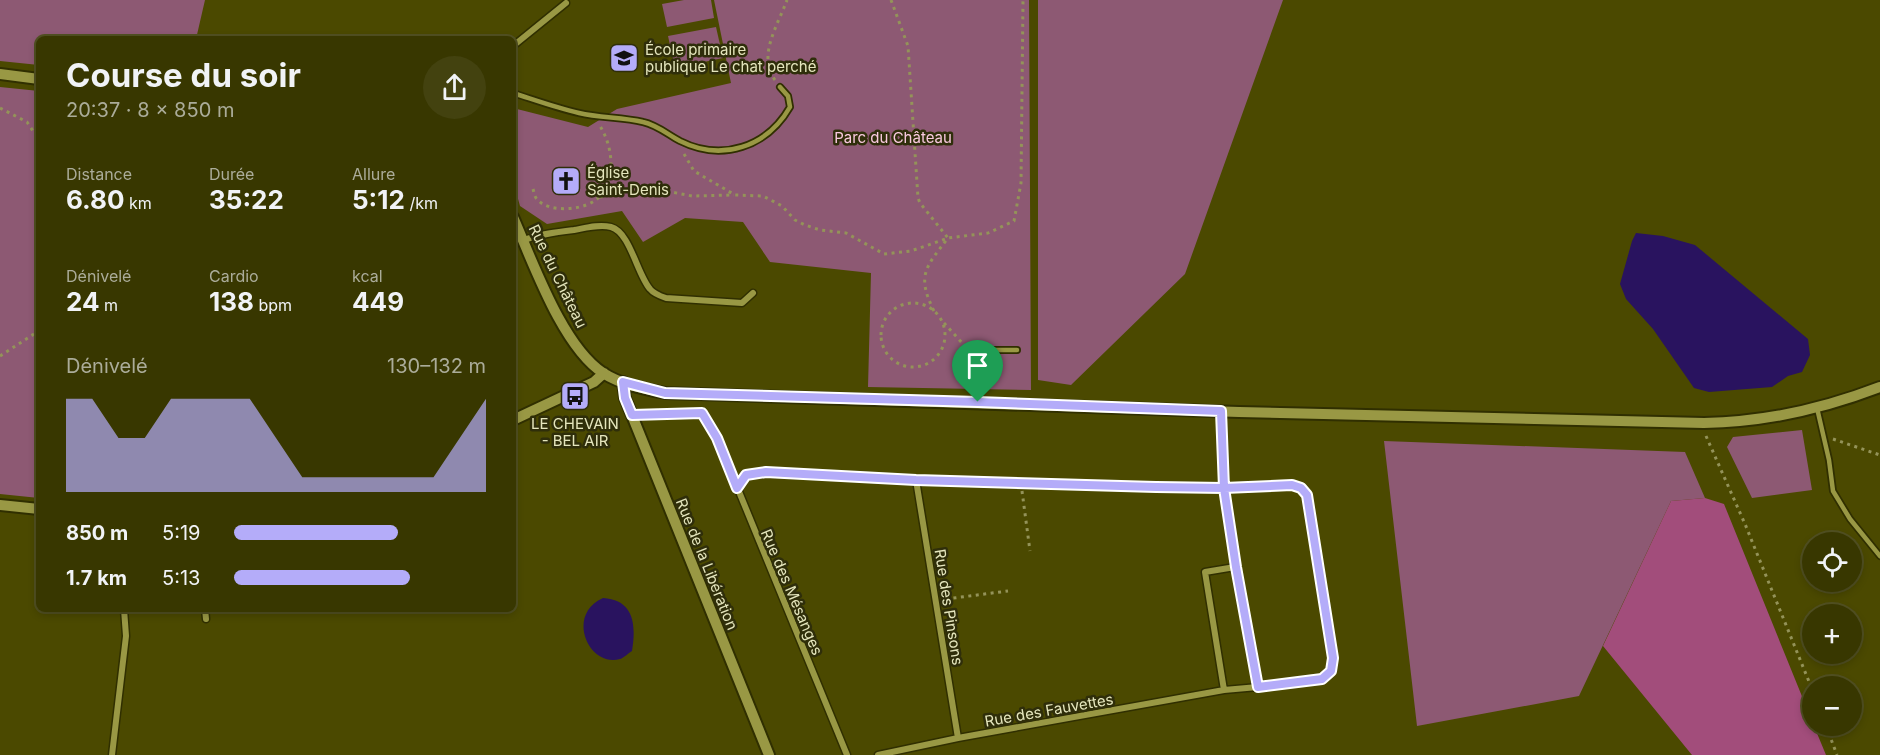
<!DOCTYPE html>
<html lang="fr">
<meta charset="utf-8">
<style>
body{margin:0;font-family:Inter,sans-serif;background:#43420f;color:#f1f3f6;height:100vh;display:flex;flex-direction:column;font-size:22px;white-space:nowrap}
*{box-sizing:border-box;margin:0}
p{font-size:20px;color:#abac99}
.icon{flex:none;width:33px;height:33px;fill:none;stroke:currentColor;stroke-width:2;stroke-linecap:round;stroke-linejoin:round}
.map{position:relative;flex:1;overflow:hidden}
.panel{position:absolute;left:36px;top:36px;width:480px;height:576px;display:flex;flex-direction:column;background:#383700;border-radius:9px;box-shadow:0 3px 9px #0003,0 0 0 2px #525122}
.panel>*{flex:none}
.controls{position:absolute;left:1802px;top:532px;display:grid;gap:12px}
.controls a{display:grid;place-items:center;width:60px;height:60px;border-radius:50%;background:#383700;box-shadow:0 3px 9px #0003,0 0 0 2px #525122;font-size:30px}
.pin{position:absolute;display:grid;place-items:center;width:51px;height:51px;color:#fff;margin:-62px -26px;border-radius:50% 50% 50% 0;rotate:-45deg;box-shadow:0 0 6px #0007}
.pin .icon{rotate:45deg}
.round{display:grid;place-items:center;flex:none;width:63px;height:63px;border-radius:32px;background:#43420f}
.overview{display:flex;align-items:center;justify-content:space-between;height:102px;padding:0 30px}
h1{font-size:33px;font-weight:700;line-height:45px}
.metrics{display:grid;grid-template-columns:repeat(3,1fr);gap:9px;height:102px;padding:6px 30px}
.metrics div{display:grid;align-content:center}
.metrics b{font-size:26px;font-weight:700}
.metrics small{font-size:16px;font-weight:400}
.metrics p{font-size:16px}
.chart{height:168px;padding:12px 30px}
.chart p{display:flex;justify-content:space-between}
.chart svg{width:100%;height:108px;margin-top:6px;fill:#b4acf9;opacity:.7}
ul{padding:0 30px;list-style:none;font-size:20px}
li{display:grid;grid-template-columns:96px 72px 1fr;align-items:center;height:45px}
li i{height:15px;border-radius:8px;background:#b4acf9}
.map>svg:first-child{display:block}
.green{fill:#8d5973}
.forest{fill:#a24d7b}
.water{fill:#29135f}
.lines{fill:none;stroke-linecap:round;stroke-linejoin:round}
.service-casing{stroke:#302f00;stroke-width:8}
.minor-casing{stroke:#302f00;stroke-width:9}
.tertiary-casing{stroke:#302f00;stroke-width:14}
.path{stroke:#949359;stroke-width:3;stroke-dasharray:3 4.5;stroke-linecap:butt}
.service{stroke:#999844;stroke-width:4.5}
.minor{stroke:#999844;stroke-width:6}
.tertiary{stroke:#999844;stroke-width:10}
.route-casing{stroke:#fff;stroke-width:12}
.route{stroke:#b4acf9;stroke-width:8}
.labels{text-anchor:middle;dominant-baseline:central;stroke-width:5;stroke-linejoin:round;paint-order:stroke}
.poi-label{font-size:15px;fill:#e5e6bd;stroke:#2f2e0a;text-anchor:start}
.park-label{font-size:15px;fill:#facae0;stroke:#2f2e0a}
.street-label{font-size:15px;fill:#e5e6bd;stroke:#2f2e0a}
</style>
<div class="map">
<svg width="1880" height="755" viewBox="0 0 1880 755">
<rect width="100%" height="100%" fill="#4b4900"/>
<path class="green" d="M0,0h205l-9,39h-157v26l-39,-4z
M684,0h27l3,18 -47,9 -5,-23z
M714,0h315l2,390 -163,-3 3,-114 -101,-11 -27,-40 -58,-4 -42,24 -21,-31 -75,13 -27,-18 -7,-25v-73l75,19 29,-18 114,-26z
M1038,0h245l-98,274 -114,111 -33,-5z
M716,27l7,31 -48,10 -7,-32z
M0,87l39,4v407l-39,-4z
M1802,430l10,60 -60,8 -25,-51 6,-10z
M1384,441l301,11 20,46 -34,3 -92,195 -162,30z"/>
<path class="forest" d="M1705,498l19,6 88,217v5h2l12,29h-134l-89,-109 68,-145z"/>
<path class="water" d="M1636,233l27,3 32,9 113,94 2,16 -8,17 -14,4 -16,11 -63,5 -15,-4 -41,-59 -27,-30 -6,-15 12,-43z
M603,598c32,2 33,28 29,53 -4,2 -8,7 -12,8 -31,9 -55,-44 -17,-61z"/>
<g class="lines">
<g class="service-casing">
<path id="service" d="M513,93c22,7 44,15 66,20 21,5 43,4 64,9 14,3 24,12 37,19 42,21 87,6 110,-34l-2,-11 -8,-9
M978,402l1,-52h38
M1817,408l12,52 4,31 17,28 30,37"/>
</g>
<g class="minor-casing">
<path id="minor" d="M513,46l53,-43
M524,240c16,-6 33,-8 50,-10 11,-2 25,-6 37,-3 19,5 26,47 39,62 4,5 10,7 16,9l76,5 11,-10
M717,438l130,317
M916,480l42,258
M737,488l9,-13 20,-3 150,8 308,8 68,-3 9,3 6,7 26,163 -2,13 -9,8 -64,8
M205,609l1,10
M1224,690l-19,-118 30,-5
M112,755l14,-119 -2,-27
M878,755l80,-17 266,-48 34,-3 -23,-120 -11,-79 -4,-77"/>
</g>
<g class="tertiary-casing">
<path id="tertiary" d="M0,74l39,5
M513,217c20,45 49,129 90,156 19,12 41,16 62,20l574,19 465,11c62,-1 119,-14 176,-36
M623,382l2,16 144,357
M513,420l81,-38 10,-9
M0,505l39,4"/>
</g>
<path class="path" d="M891,0l17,46 10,152 2,5 28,35c-22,29 -32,37 -14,73
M775,80c-18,-24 3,-55 12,-80
M0,108l27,14 12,18
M684,154l10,17 41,24 28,1 19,10 13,14 10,5 15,5 26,3 38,21 27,-3 37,-13 40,-5 26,-12 7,-38 2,-183
M533,189c1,3 1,6 3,9 11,16 52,13 64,-2 16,-20 13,-49 0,-70
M600,197l30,-6 31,-1 31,6 42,-1
M881 335a32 32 0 1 1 64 0a32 32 0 1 1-64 0Z
M944,323l20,22 7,5
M0,356l34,-22 5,-6
M646,415l56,-2 11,19
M1706,436l39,88 67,165
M1833,439l47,16
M1022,491l8,60
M946,599l62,-8
M1826,726l11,29"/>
<use href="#service" class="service"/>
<use href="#minor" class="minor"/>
<use href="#tertiary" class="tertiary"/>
</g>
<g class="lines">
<g class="route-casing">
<path id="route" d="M978,402l-313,-9 -42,-11 2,16 7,17 70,-2 15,25 20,50 9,-13 20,-3 150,8 240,7 68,1 68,-3 9,3 6,7 26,163 -2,13 -9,8 -64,8 -22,-120 -12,-79 -3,-77 -243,-9"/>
</g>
<use href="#route" class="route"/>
</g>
<defs>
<g id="school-square" transform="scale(1.5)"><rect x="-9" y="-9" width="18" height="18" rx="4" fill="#b4acf9" stroke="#2f2e0a"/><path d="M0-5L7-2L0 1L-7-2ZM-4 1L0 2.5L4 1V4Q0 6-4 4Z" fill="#111"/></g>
<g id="church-square" transform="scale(1.5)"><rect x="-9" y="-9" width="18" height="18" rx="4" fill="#b4acf9" stroke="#2f2e0a"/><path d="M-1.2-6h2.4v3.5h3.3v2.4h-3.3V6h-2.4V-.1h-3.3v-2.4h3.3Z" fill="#111"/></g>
<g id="bus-square" transform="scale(1.5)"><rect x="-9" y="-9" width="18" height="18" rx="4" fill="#b4acf9" stroke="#2f2e0a"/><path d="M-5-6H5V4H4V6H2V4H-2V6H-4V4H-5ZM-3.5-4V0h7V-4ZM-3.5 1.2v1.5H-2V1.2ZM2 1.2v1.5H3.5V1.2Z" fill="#111"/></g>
</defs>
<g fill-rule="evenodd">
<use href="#school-square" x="624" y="58"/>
<use href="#church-square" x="566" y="181"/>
<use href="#bus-square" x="575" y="396"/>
</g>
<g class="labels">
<g class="poi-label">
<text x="645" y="49">École primaire<tspan x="645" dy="17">publique Le chat perché</tspan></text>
<text x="587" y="172">Église<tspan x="587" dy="17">Saint-Denis</tspan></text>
<text x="575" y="423" text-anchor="middle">LE CHEVAIN<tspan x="575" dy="17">- BEL AIR</tspan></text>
</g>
<g class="park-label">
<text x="893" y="137">Parc du Château</text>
</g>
<g class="street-label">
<text transform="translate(558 276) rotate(64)">Rue du Château</text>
<text transform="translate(707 564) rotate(68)">Rue de la Libération</text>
<text transform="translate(792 592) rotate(67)">Rue des Mésanges</text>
<text transform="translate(949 607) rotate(81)">Rue des Pinsons</text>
<text transform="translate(1049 710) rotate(-10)">Rue des Fauvettes</text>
</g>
</g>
</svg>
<div class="controls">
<a><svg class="icon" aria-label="locate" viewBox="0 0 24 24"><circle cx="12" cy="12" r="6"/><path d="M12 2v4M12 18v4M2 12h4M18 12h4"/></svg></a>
<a>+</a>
<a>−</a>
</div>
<div class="pin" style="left:978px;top:402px;background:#1e9e55"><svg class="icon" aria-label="arrive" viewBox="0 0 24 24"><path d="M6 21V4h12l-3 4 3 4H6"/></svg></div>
<section class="panel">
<div class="overview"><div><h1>Course du soir</h1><p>20:37 · 8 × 850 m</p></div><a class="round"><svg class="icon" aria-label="share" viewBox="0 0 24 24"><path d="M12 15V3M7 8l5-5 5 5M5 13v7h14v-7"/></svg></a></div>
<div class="metrics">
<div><p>Distance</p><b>6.80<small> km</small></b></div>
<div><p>Durée</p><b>35:22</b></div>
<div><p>Allure</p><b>5:12<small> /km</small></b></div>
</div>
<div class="metrics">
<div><p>Dénivelé</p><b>24<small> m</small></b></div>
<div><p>Cardio</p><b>138<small> bpm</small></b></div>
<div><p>kcal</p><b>449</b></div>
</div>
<div class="chart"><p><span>Dénivelé</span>130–132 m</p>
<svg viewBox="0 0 160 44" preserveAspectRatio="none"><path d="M0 44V6L10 6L20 22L30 22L40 6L50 6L60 6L70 6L80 22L90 38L100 38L110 38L120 38L130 38L140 38L150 22L160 6V44z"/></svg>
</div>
<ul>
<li><b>850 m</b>5:19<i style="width:65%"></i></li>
<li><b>1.7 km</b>5:13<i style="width:70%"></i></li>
</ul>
</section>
</div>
